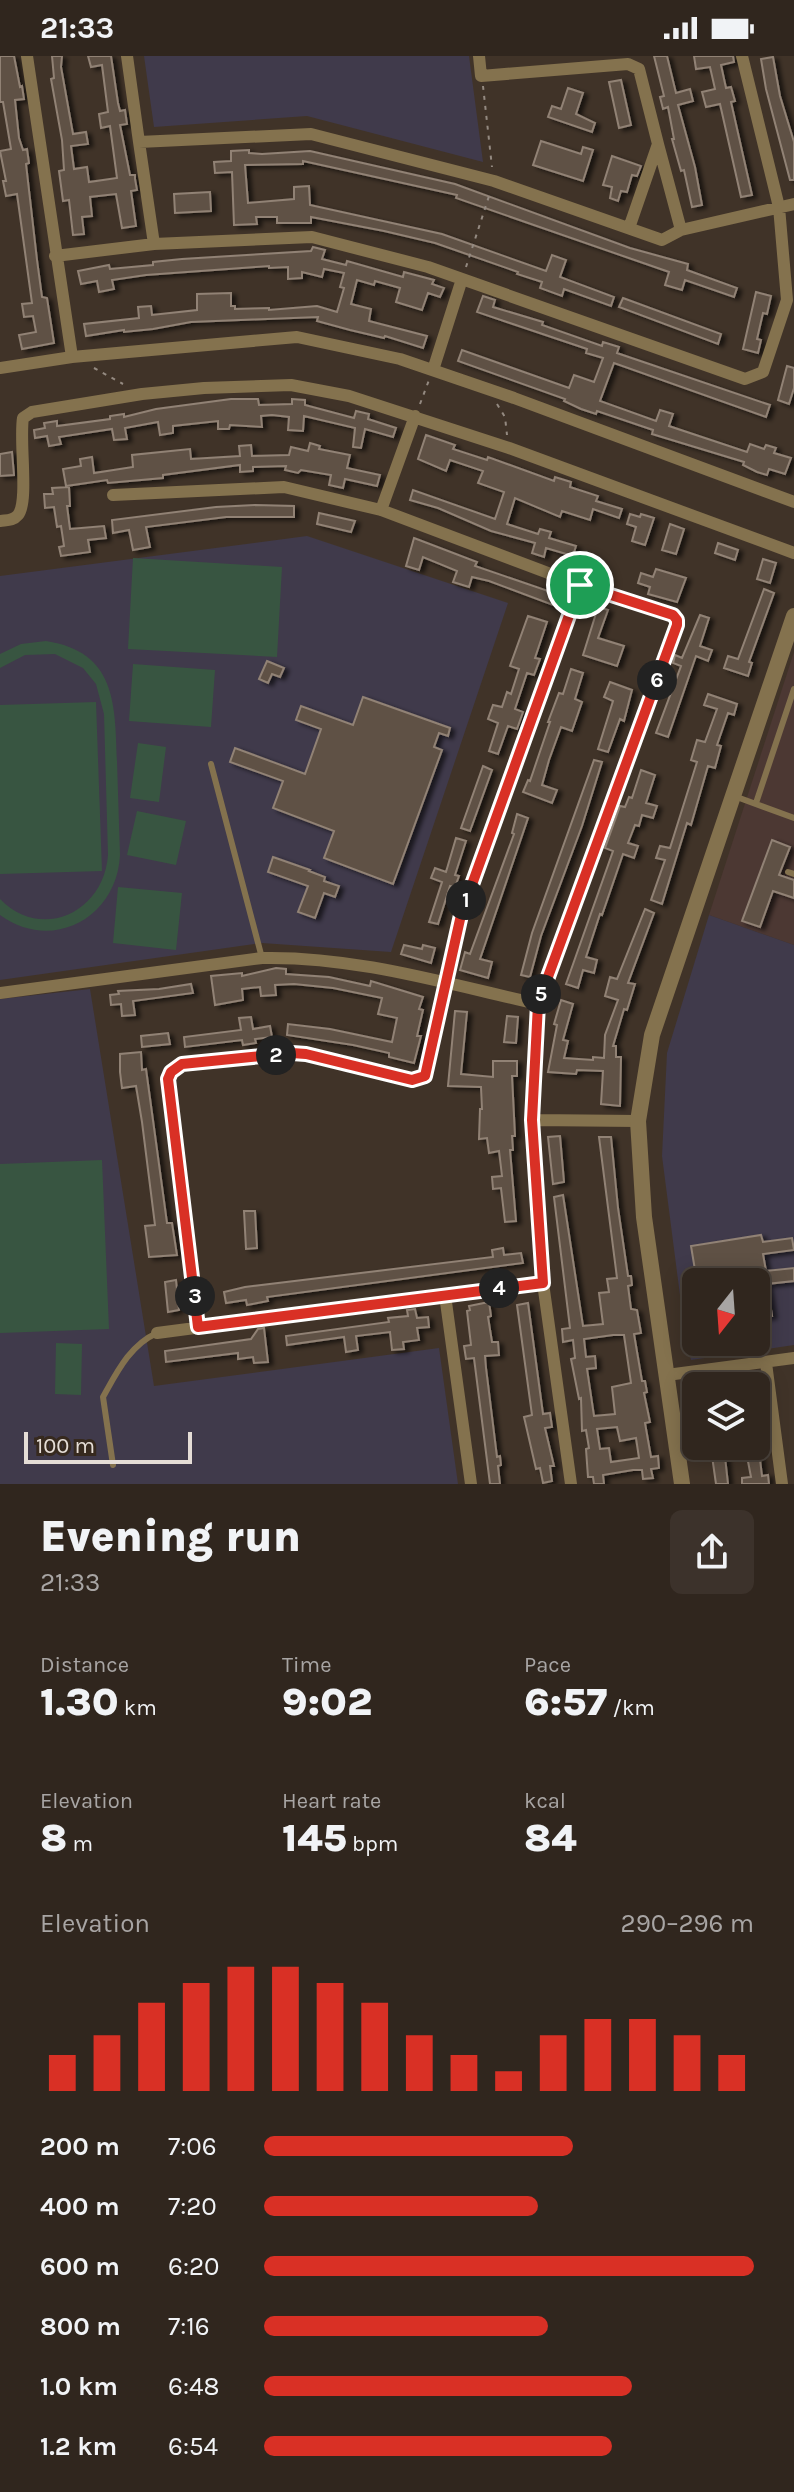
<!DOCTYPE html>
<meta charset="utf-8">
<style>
body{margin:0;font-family:Karla,sans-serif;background:#3c322b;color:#f1f3f6;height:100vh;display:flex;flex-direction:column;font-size:30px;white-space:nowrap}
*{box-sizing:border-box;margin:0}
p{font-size:26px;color:#a8a5a4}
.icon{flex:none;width:44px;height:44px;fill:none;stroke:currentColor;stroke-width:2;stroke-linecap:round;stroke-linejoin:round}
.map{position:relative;height:1428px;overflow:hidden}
.details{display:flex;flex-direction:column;background:#30261e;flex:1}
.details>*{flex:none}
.needle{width:52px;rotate:197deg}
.tools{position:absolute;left:682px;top:1212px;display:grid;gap:16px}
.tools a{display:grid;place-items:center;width:88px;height:88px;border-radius:12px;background:#30261e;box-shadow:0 4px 20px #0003,0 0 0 2px #4b433c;font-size:40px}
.scale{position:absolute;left:24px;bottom:20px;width:168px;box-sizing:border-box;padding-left:8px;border:4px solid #e5ddd6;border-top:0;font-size:22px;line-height:28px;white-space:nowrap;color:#e5ddd6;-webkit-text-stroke:6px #36291e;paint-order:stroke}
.pin{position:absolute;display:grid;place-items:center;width:68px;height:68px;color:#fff;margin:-34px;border:4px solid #fff;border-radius:50%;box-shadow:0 2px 8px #0007}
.km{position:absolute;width:40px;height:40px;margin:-20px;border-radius:50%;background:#222;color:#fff;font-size:22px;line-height:40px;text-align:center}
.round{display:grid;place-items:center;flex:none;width:84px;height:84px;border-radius:12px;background:#3c322b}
.headline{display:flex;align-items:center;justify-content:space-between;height:136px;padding:0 40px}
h1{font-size:44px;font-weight:800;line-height:60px}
.metrics{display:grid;grid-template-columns:repeat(3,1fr);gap:12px;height:136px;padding:8px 40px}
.metrics div{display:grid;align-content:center}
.metrics b{font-size:40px;font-weight:800}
.metrics small{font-size:22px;font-weight:400}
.metrics p{font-size:22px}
.chart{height:224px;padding:16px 40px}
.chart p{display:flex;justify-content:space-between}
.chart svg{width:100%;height:144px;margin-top:8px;stroke:#d93025;stroke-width:6}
ul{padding:0 40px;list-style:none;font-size:26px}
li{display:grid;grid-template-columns:128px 96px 1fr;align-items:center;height:60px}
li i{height:20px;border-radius:10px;background:#d93025}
.status{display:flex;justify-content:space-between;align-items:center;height:56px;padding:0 40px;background:#30261e;direction:ltr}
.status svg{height:22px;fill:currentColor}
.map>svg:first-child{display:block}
.commercial{fill:#4c3833}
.education{fill:#403a4b;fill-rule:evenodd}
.green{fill:#385541}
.building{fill:#5f5145;stroke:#918275;stroke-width:2;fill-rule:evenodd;filter:url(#shadow)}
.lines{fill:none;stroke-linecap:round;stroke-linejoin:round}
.path{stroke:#948a81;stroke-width:2;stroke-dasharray:4 6;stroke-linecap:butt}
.service{stroke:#84724e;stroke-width:6}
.minor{stroke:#84724e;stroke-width:12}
.tertiary{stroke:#84724e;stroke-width:16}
.route-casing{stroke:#fff;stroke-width:16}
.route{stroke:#d93025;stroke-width:10}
</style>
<div class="status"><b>21:33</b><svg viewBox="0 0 49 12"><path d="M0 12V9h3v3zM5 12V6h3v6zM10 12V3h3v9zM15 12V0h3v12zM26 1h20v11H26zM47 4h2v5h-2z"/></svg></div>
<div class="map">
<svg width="794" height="1428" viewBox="0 0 794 1428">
<defs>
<filter id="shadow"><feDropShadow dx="4.5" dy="2.5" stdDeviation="2" flood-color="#0009"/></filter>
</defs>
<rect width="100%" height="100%" fill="#403328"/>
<path class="commercial" d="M794,596v293l-85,-30z"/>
<path class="education" d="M144,0h325l14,106 -176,-46 -153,11z
M307,480l201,67 -117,349 -129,-9 -262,37v-404z
M709,859l85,30v400l-103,15 -6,-26 -23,-178 5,-103zM696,1226h60v60h-60z
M90,933l64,397 285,-38 19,136h-458v-485z"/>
<path class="green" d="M133,502l149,9 -5,90 -149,-8z
M46,585c70,11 69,62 71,120 1,31 2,63 3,94 -3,63 -68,98 -120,60v-16c42,43 104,13 108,-44l-4,-141 -8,-30 -13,-16 -28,-14 -30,1 -25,13v-14l21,-10z
M133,608l82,6 -4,57 -82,-6z
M96,646l6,169 -102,3v-169z
M138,687l28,4 -7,55 -29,-4z
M137,755l49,10 -10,44 -49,-10z
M118,831l64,6 -6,57 -63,-7z
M102,1104l7,169 -109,4v-169z
M56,1287l26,1 -1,51 -26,-1z"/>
<path class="building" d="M0,0h14l6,31 2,-1 2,13 -9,1 4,38 4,12 4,-1 2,14 -3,1 11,96 5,37 5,1 7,45 -32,6 -3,-14 17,-3 -3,-16 -9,1 -2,-13 10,-1 -15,-109 -11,2 -3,-15h3l-6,-30 11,-2 -8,-47h-3z
M52,0h10l-1,11 12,67 13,-2 2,12 -17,2 3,23 13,-2 2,15 28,-4 -7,-52 -9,2 -2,-14 9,-2 -6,-47 -11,2 -3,-11h23l7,47 2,8 5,-1 2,14 -7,1 10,50h5v4l2,11 -6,1 5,35 -14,2 -6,-34 -26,3 2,19 -10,1 2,17 -11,1 -4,-35 -6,1 -4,-30 5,-1 -2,-30 -11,-61 3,-1z
M654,0h13l9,37 14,-4 3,12 -15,4 17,62 7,38 -10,2 -8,-37 -3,1 -9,-32h2l-6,-32 -5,2 -3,-12 4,-1z
M694,0h39l1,6 -13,3 5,23 5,-1 4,14 -4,1 21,93 -11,2 -21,-93 -14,3 -4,-15 13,-3 -5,-22 -14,2z
M773,1l7,39 14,46v38h-4l-24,-91 -5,-30z
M621,24l10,45 -12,3 -10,-46z
M568,32l15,5 -7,21 19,9 -3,9 -44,-15 4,-11 9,3z
M541,85l40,13 2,-7 10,3 -10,31 -50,-16z
M249,94v3l13,1 48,-3 145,33 175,64 58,16 -1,6 50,18 -3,9 -49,-17 -3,10 -17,-5 4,-13 -213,-74 1,-3 -154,-34v3l-58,1 3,38 46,-4v-12l15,-1 1,19 132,29 104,37 6,-16 14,5 -6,17 54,20 -3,9 -47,-17 -2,7 -22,-8 2,-6 -25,-8 1,-2 -83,-29 -51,-12 -73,-14v6h-34v-6h-21l1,7 -23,1 -2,-53 -17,1 -1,-11 17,-1v-10z
M612,100l29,10 -4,10 -5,-1 -5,17 -6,-1 -3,10 -8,-3 2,-11 -9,-2z
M210,136l1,19 -36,2 -1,-19z
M313,191l12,3 -3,9 24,6 1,-4 56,16 1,-5 30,8 -2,4 12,4 -4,9 -12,-4 -6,17 -26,-8 4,-14 -25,-7 -1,4 -17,-5 -6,24 20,5 -2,12 58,15 -4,12 -38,-12 -1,2 -34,-8 -33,-9 1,-4 -127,5 -38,7 -29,3v-2l-38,6 -2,-12 55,-6 -1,-11 13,-1 1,9 45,-5v-16l34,-1v13h4v3l34,-1v2l48,-4 20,6 7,-24 -4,-1 4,-14 -20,-4 -2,8 -20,-5v6l-14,1v-12l-19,1v-2l-123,9 -34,5 2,9 -15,3 -2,-11 -16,3 -3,-13 31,-6 1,4 43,-4v-3l29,-3 129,-8z
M756,236l15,4 -4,18 -4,-1 -6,26 4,1 -3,13 -15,-4z
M483,240l12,4 -2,7 50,15 -1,3 60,21 1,-4 16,5 -2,6 153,52 -4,12 -152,-54 -14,38 56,20 4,-11 13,4 -4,12 78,26 3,-8 14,5 2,-4 10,3 -2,5 17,5 -6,16 -16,-5 -2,6 -10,-3 -14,-7 1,-3 -92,-28 1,-4 -56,-19 -1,3 -15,-5 -17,-8 1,-2 -107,-38 4,-11 107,38 5,-13 20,7 9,-24 -17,-5 1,-4 -110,-37z
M623,242l98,36 -3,10 -99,-37z
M787,310l7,2v20l-5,16 -11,-4z
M231,343h27l1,6 33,-1v-5l13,1v5l49,13 2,-7 13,3 -1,5 28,9 -3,9 -28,-8 -4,19 -8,-1 2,-19 -51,-12 -1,15 -15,-1 1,-13 -17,-2 -11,1 1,11 -32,-2 -1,4h-11v-8l-45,5v7l-13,2 -2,-13 -33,6 2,11 -13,1 -2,-11 -53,8 2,7 -12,2 -2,-10 -12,2 -1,-8 11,-2 -1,-5 13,-2v5l53,-7v-3l14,-2v3l32,-8z
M426,379l29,10 -2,4 34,11 1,-3 66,24 1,-4 16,5 -1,5 28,9 -2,5 26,8 -3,9 -26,-9 -3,11 -28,-9 -2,6 -45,-19 -8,26 31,10 2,-5 11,3 -2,6 27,8 -3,10 -27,-8 -2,9 -12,-4 3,-10 -44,-12 -53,-23 -28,-8 3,-10 82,29 9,-27 -26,-9 5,-12 -33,-11 -4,11 -28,-12z
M310,387l10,3 -1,3 31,6 -3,13 33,7 -3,11 -32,-7 -2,9 -14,-3 2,-10 -30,-5 -3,3 -13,-3 1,-4 -33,1v4l-13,1v-7l-77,10v3l-55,5 -1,-3 -41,6 -3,-17 18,-3 -1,-7 12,-2 2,16 39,-6 -1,-12 58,-6 1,10 49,-3 -1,-10 12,-1 1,11 37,-1 2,-8 17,4z
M12,396l2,23 -14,1v-22z
M69,431l1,19h-3l3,23 34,-3 2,12 -18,2 2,12 -29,4 -2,-9 5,-1 -3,-20 -4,1 -3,-20 -9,1 -1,-14h9l-1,-6z
M255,449l39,1v11h-68l-80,10 4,20 -17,3 -4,-20 -16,3 -1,-13 104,-13z
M319,457l36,8 -4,11 -34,-8z
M630,458l10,3 1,-3 13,4 -9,27 -13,-4 4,-14 -9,-3z
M670,468l14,5 -8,25 -14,-4z
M414,482l63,24 -2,4 82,28 -4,11 -64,-24 -17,-4 -3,10 -16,-5 4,-11 -34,-14 -4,13 -13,-4z
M718,487l20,7 -3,10 -20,-7z
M763,503l13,4 -6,20 -13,-4z
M656,513l30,9 -9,24 -29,-8 2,-7 -12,-4 3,-10 12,4z
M764,533l10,4 -25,69 3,1 -4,13 -24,-8 4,-12 10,3z
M598,551l10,3 -10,28 26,8 -7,20 -34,-11z
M700,559l9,3 -9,28 12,4 -4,11 -12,-5 -28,81 -12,-4 25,-67 -8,-3 2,-8 7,3z
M528,560l19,6 -12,36 5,1 -6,16 -7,-2 -12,36 8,3 -6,17 -9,-3 -10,28 -9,-3 9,-28 -10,-4 5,-14 9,2 5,-15 4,2 8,-25 -9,-3z
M267,605l17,7 -4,9 -8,-3 -4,9 -9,-4z
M571,613l12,4 -8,26 7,3 -10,29 -11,-4 -12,33 -7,25 15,5 -5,13 -29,-11 5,-12 2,1 20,-59h-2l11,-29 4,1z
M610,626l22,8 -8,31 -4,-2 -12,33 -10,-3 15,-48 -9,-4z
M708,638l29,10 -3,11 -6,-2 -11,32 4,1 -6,22 -7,-2 -17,59 -4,-2 -25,81 -11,-4 14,-40 -9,-2 4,-12 10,2 27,-86 -6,-2 6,-20 8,2 12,-33 -13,-4z
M363,641l87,31 -2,8 -9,-3 -5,14 8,3 -49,134 -69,-26 10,-27 -61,-23 10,-27 -53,-19 5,-14 70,26 16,-45 -25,-9 5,-14 52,19z
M594,704l8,2 -20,64 -41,110 -11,41 -9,-2 11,-42z
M483,710l9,4 -22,61 -9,-3z
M641,714l14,5 -9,28 11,3 -4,12 -11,-3 -3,11 -4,-1 -7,18 10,3 -4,12 -11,-4 -21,61 -2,-1 -14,43 11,3 -3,13 -11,-3 -5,18 -12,-4 47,-133 -8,-3 15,-42 5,1 4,-10 3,1z
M517,758l11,4 -48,141 12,3 -4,16 -28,-8 5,-18 5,2 44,-120 -2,-1z
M456,782l10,3 -11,34 4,1 -4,11 -5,-1 -12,38 -9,-2 13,-40 -11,-4 4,-10 11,4z
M772,784l18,7 -11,28 15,5v18l-21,-7 -13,36 -18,-6z
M273,801l37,13 -1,1 16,6 -1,4 15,5 -4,11 -11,-4 -9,25 -17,-6 10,-26 -40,-14z
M645,853l9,4 -26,70 7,1 -8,26 -3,-1 -11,37h3v11h5l-1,49 -19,-2 2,-33 -26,-1 -1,4 -28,-2 9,-47 -3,-1 7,-24 12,4 -10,36 5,1 -4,17 29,2v-3l11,1 1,-23 13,-35 -13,-4 5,-19 7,2z
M404,889l18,4 1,-4 12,3 -4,15 -30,-9z
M276,912l10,1v5l43,3 41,9 1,-5 52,16 -4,12 4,1 -6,26h4l-7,27 -25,-6v-4l-36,-8 -66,-10 1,-11 42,5 62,13 5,-24 -19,-4 4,-16 -49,-10 -39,-4 -19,1 1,10 -15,1 -1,-9 -18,2 1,11 -28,5 -4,-29 31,-3v3z
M191,928l2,9 -60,8 2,14 -13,1 -1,-12 -10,1 -1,-10 9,-1 -1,-3 41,-2z
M455,955l12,1 -6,62 32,3v-16h24v15h-5l3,60h-3l1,14h-3l6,71 -11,1 -4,-34 -8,1 -1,-12 10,-1 -3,-25 -10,2 -2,-15 -8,1 1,-30h2l-1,-22 -33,-1z
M507,960l11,1 -2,26 -12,-1z
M251,961l2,12 17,-3 2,11 -17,2 1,4 -13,2 -1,-5 -57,7 -1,-10 57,-7 -2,-12z
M168,977l2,11 -28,3 -1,-11z
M141,996l1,18 4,-1 21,154h5l5,32 -28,2 -4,-31 10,-1 -13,-103 -6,-36 -14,2 -2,-16v-18z
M560,1080l4,46 -11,2 -5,-47z
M599,1081h12l7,71 10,68h3l1,9 -4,1 3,23 6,1 4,23 -7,1 8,47h3l2,11 -3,1 6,29 -5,1 6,34 7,-1 1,12 -8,1 2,9 -10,1 -1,-9h-9l-30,5 1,9h-10l-1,-7h-5l-2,-28 3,-1 -3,-18 -4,1 -1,-33 -2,1 -8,-40 4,-1 -2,-18 -10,2 -1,-13 8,-1 -16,-131 9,-2 20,131 20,-2 -4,-31 10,-1 -2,-13 10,-1zM613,1279h11l7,48 -19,4 3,27 -21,2 -7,-47 9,-1 -1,-12 -9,1 -2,-18zM617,1371l3,14 16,-3 3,20 -28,4 -2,-14 -9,1 -3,-20z
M244,1155h11l2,37 -11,1z
M761,1179l2,7 29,-4 2,12 -31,4 3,17 28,-3v13l-27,3 5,32 -16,3v-37h-59l-6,-36z
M503,1192l1,7 17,-2 2,10 -256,34 1,4 -21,4 -1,-5 -20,3 -2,-11 21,-5 248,-30 -1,-7z
M176,1224l3,30 -11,2 -3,-30z
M489,1246l2,14 -3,1 4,25h6l1,13 -14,1 1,12 11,89 3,-1 1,9 -3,1 2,18h-10l-16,-126 -8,1 -2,-13 7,-1 -4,-34 3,-1 -1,-4z
M528,1247l15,111 7,-1 2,14 -7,1 9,38h-4l2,15 -9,2 -3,-15 -4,1 -12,-52 8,-2 -15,-110z
M415,1253l2,9 11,-1 1,10 -12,1 2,12 -16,2 1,7 -12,1 -2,-18 -34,4 2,14 -12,2 -2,-15 -57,8 -1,-9 103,-14 -1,-4 20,-2 -1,-6z
M264,1272l4,34 -14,1 -1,-6 -15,2v-6l-72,9 -1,-11 86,-12 7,-10z
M765,1386l1,8 -7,1 3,25 6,-1 1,9h-27v-6l9,-1 -6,-31h11v-3z
M724,1392l4,36h-12l-5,-35z"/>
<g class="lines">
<path class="path" d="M483,30l9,81
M466,211l24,-74
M94,312l29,16
M420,348l9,-24
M497,348l8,13 2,18"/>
<path class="service" d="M211,708l51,194
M734,740l60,22
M756,747l38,-114
M788,816l6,2
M113,1409l-10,-68c14,-25 27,-52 54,-64"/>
<path class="minor" d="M27,0l45,301
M127,0l12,86 172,-8 183,47 168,59 19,-10 113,-26
M479,0l2,20 147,-12 11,5 19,75 -29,84
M139,86l15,102
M658,88l23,86
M55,200l99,-12 158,-7 116,30 317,112 18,-7 24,-72 -8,-93 -37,-151
M0,312l72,-11 225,-20 103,22 114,39 280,104
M433,314l29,-91
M381,454l34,-94
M0,465c7,-1 13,0 18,-6 11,-13 1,-75 5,-97l9,-6 110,-18 62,-6 87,-3 58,11 160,52 285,105
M0,937l262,-35c94,-2 185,26 276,46l139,-379v-5l-9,-7 -88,-28 -199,-75 -97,-23 -171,8
M538,948l-6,116 11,163 28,201
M532,1064l106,1
M445,1239l98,-12
M198,1271l-30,-248 3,-7 11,-8 110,-11 14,1 106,26 13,-4 36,-161 119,-330
M157,1277l288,-38 26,189
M766,1307l16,121
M667,1319l127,-17"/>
<path class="tertiary" d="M682,1428l-38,-267 -6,-96 14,-86 142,-419"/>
</g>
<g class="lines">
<g class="route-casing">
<path id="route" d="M580,529l93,30 4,5v5l-139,379 -6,116 11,163 -345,44 -30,-248 3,-7 11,-8 110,-11 14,1 106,26 13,-4 36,-161z"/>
</g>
<use href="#route" class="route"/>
</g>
</svg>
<div class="tools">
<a><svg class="needle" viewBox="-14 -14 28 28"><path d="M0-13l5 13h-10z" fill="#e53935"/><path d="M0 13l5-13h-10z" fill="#a8a5a4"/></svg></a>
<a><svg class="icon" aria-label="layers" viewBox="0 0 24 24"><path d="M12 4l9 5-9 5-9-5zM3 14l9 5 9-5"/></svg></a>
</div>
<div class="scale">100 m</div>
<div class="pin" style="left:580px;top:529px;background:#1e9e55"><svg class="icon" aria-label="arrive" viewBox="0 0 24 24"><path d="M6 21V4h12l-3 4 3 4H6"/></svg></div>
<b class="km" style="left:466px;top:844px">1</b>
<b class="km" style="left:276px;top:999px">2</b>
<b class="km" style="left:195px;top:1240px">3</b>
<b class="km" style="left:499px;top:1232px">4</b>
<b class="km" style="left:541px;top:938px">5</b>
<b class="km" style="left:657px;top:624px">6</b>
</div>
<section class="details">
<div class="headline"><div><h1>Evening run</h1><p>21:33</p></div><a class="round"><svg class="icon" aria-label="share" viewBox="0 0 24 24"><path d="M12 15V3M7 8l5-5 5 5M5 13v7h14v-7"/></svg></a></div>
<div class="metrics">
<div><p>Distance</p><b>1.30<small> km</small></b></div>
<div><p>Time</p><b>9:02</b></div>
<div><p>Pace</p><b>6:57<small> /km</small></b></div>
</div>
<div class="metrics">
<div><p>Elevation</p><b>8<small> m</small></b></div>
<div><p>Heart rate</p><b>145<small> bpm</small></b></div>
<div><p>kcal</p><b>84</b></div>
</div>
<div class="chart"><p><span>Elevation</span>290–296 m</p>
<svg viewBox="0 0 160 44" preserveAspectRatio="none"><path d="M5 44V33M15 44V27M25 44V17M35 44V11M45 44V6M55 44V6M65 44V11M75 44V17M85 44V27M95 44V33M105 44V38M115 44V27M125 44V22M135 44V22M145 44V27M155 44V33"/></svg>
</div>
<ul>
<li><b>200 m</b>7:06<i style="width:63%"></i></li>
<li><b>400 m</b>7:20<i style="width:56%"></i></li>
<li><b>600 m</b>6:20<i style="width:100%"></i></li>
<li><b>800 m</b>7:16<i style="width:58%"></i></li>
<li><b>1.0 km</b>6:48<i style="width:75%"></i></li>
<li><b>1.2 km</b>6:54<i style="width:71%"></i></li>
</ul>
</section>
